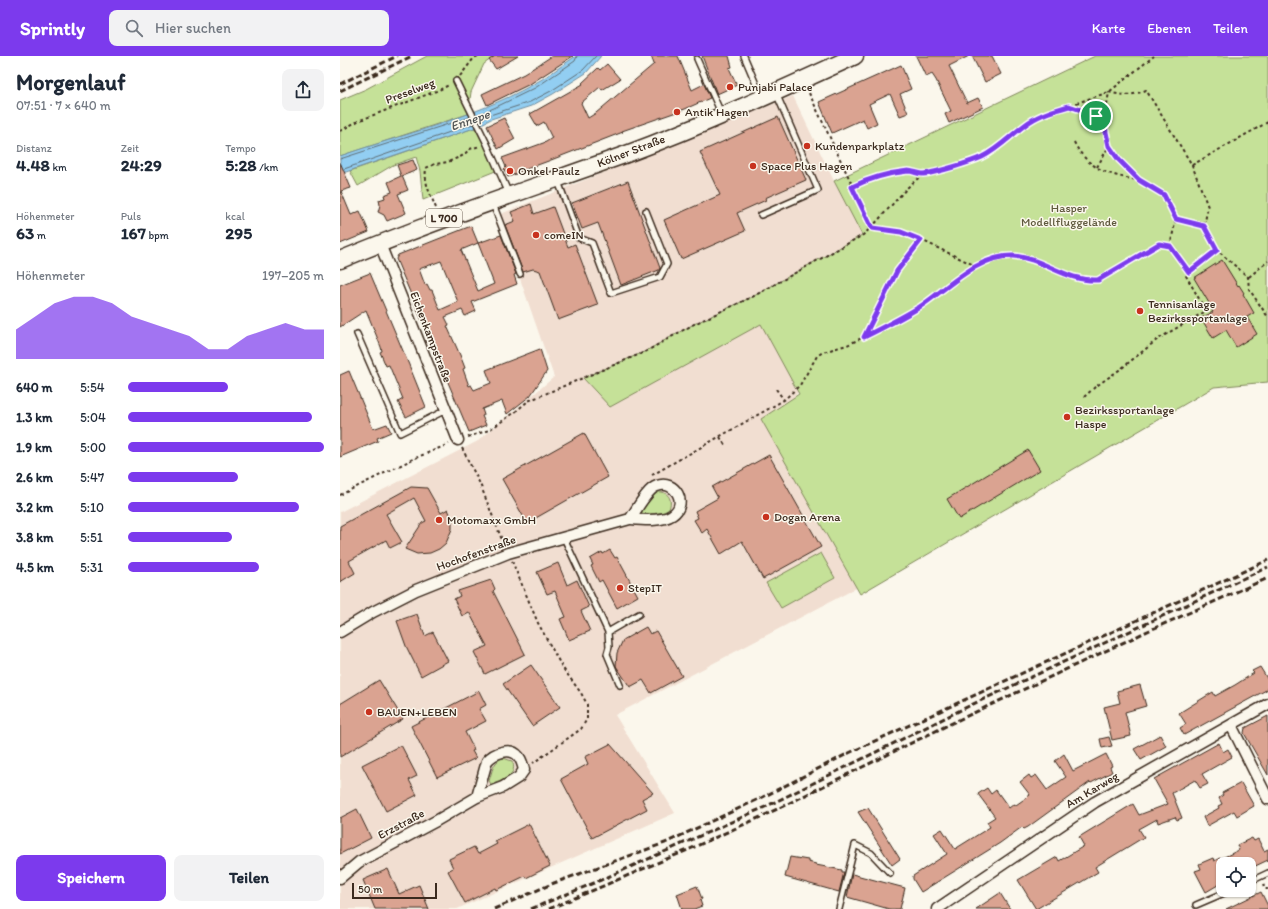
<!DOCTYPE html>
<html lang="de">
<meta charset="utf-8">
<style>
body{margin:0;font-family:Itim,sans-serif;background:#f2f2f3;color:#1f2937;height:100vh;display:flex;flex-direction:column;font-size:15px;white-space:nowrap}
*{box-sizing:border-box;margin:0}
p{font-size:13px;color:#747a83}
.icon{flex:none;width:22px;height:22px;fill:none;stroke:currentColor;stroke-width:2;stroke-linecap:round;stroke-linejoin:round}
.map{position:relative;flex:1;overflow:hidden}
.drawer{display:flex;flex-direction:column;background:#fff;width:340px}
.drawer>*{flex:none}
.buttons{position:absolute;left:876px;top:801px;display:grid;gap:8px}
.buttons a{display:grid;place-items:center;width:40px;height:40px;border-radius:8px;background:#fff;box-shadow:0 1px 3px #0004;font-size:20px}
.scale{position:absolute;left:12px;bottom:10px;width:85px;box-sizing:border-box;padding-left:4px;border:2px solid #3b2a1e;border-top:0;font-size:11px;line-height:14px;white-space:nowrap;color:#3b2a1e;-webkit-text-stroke:3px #fbf7ec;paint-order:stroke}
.pin{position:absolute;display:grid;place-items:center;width:34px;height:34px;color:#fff;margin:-17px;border:2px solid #fff;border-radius:50%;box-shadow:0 1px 4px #0007}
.round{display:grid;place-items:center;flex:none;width:42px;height:42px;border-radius:8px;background:#f2f2f3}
.head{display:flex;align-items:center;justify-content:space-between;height:68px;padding:0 16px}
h1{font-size:22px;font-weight:700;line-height:30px}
.figures{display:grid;grid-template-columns:repeat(3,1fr);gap:6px;height:68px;padding:4px 16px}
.figures div{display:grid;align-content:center}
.figures b{font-size:17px;font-weight:700}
.figures small{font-size:11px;font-weight:400}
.figures p{font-size:11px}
.chart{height:112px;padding:8px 16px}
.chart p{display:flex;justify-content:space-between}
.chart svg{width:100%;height:72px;margin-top:4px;fill:#7c3aed;opacity:.7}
.button{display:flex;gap:8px;margin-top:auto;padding:8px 16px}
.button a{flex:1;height:46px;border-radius:8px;background:#7c3aed;color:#fff;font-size:16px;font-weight:700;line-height:46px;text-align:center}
.button a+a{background:#f2f2f3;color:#1f2937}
ul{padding:0 16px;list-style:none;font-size:13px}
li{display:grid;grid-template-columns:64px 48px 1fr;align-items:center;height:30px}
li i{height:10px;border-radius:5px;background:#7c3aed}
header{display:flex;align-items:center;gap:24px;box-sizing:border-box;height:56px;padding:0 20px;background:#7c3aed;color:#fff}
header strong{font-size:19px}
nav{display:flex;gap:22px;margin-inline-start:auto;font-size:14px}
.search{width:280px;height:36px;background:#f2f2f3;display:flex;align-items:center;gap:10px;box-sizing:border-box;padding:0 14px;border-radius:8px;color:#747a83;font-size:15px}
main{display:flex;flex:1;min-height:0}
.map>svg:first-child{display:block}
.built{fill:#f1ded1;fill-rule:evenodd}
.green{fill:#c5e198;stroke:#80865b}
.water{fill:#92cef2;stroke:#6f8c9d}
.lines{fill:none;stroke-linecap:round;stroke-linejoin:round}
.shore{stroke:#5e6c73;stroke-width:1}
.building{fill:#daa391;stroke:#3b2a1e;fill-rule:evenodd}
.lane-casing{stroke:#3b2a1e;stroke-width:8}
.street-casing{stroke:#3b2a1e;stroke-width:13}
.primary-casing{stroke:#3b2a1e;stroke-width:19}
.path{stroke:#3b2a1e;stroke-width:2;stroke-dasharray:3 3;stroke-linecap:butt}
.lane{stroke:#fbf7ec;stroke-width:5}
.street{stroke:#fbf7ec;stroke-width:10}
.primary{stroke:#fbf7ec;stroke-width:16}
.rail{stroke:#3b2a1e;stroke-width:3;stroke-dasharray:6 3;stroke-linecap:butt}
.route-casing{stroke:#fff;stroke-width:8}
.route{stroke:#7c3aed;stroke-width:5}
.poi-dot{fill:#c8321e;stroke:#fbf7ec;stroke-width:1.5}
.labels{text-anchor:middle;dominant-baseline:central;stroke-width:3;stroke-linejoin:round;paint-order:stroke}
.shield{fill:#fbf7ec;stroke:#75685c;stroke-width:1}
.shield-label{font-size:11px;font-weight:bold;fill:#3b2a1e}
.poi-label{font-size:12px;fill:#3b2a1e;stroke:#fbf7ec;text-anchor:start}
.street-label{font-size:12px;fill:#3b2a1e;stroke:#fbf7ec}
.park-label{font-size:12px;fill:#5e583c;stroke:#fbf7ec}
.water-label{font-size:13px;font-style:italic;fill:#515353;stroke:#fbf7ec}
</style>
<header>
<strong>Sprintly</strong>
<div class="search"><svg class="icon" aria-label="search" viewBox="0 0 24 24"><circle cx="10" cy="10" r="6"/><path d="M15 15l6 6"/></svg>Hier suchen</div>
<nav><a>Karte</a><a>Ebenen</a><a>Teilen</a></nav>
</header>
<main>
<section class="drawer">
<div class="head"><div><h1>Morgenlauf</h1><p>07:51 · 7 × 640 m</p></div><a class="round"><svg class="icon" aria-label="share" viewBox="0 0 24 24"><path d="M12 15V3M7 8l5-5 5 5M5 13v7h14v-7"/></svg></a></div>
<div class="figures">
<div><p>Distanz</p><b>4.48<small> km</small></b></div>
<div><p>Zeit</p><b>24:29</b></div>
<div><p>Tempo</p><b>5:28<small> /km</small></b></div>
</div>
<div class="figures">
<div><p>Höhenmeter</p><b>63<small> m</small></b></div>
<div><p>Puls</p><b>167<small> bpm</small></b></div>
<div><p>kcal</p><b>295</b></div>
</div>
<div class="chart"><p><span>Höhenmeter</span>197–205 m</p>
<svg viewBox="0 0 160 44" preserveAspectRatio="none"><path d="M0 44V26L10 18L20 10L30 6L40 6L50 10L60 18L70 22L80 26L90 30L100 38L110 38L120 30L130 26L140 22L150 26L160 26V44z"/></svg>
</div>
<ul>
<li><b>640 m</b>5:54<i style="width:51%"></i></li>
<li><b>1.3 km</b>5:04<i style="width:94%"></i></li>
<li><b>1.9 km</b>5:00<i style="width:100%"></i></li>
<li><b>2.6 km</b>5:47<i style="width:56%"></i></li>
<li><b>3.2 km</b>5:10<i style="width:87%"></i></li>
<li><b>3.8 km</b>5:51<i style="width:53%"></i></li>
<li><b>4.5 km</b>5:31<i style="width:67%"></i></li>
</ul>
<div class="button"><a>Speichern</a><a>Teilen</a></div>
</section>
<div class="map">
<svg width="928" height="853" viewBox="0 0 928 853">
<rect width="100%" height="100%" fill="#fbf7ec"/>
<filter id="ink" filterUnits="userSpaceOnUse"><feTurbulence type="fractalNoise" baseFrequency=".025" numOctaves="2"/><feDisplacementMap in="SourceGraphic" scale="8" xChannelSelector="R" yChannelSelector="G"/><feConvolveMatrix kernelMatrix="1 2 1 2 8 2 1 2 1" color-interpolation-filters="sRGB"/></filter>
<g filter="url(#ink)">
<path class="built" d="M453,40l41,85 36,67 -65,134 -35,49 96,152 -251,132 60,98 -218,96h-117v-397l138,-71 76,-64 -56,-162zM163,702l9,3 2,8 -25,12 7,-19z"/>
<path class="green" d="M87,0h68l-11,8 -13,28 -3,22 -128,42v-56l26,-11z
M755,0h173v326l-54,5 -354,207 -99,-175 38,-25 -38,-70 -151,83 -27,-29 61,-26 50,-28 60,-28 108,-61 -28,-54z
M134,72l6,3 18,39 -75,30 -3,-29 -4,-14 -23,8 -35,21 -8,-15z
M317,436c11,-1 16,7 12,17l-5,3 -19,3 -3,-1v-4z
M481,497l14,25 -54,30 -15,-25z
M163,702l9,3c7,13 -10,21 -21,23l-2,-3c3,-9 4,-20 14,-23z"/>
<path class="water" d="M236,0h25l-15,17 -33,21 -22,12 -40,13 -17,9 -134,46v-18c64,-22 133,-38 192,-71 15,-8 29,-19 44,-29z"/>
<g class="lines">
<path class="shore" d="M137,59l17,-7 41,-20 40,-27 2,-5
M139,65l11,-6 40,-13 21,-11 32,-21 13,-14
M0,103l130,-42
M4,113l129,-45"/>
</g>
<path class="building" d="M155,0h23l-22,13 -7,-9z
M212,0h21l-43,28 -43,21 -5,-11 42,-20z
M311,0h27l14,34 12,-6 6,14 -25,11 -63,22 1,1 -72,28 -35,13v1l-8,3 -4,-8 2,-2 -4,-9 44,-16 6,-4 -8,-16 -7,4 -7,-12 53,-30 -1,-1 16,-15 2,2 7,-6 13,15 -18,11 -2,-3 -19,16 7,15 8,-5 58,-49z
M362,0h27l3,11 -3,1 8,17 -20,9z
M576,0h53l-20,10 18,37 11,-5 5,9 -34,16 -4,-9 6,-3 -15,-31 -4,-6 -6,3z
M632,0h20l9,18 -16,8z
M561,9l10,24 -11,5 8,19 -8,3 -10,-22 -21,10 8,19 -10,5 -4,-9 -31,14 -13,-31z
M438,61l28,63 -41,18 1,2 -29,13 8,18 -64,28 -17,-39 56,-25 -20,-43z
M164,62l11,21 -17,10 -11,-23z
M73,104l4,10 -15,6 6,14 -10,4 8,19 -19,8 -3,-6 -6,-3 2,-7 -1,-5 6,-2 -1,-3 8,-3 -4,-10 13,-6 -4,-11z
M0,106l11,26 -10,3 10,24 9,-4 9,21 -29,12z
M288,125l32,87 -1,2 -38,15 -23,-62 -16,6 -10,-26z
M191,148l3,10 19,-7 15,40 7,-3 23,61 -40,15 -18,-49 -7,-2 -10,3 -18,-47 10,-4 -4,-9z
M131,170l7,17 23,-8 15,39 -2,1 3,9 -45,18 4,9 -11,5 -3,-6 -17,7 4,8 -2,1 13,29 5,13 -2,1 6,17 2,-1 3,5 17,-7 -5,-13 54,-21 7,22 -17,25 -23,18 -5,-13 -20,8 2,6 -2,1 4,9 -17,7 -73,-173 2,-4zM138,187l16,41 -16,7 -17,-41zM101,205l17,41 -18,8 -8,-20h-2l-3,-6 -2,1 -6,-16z
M882,204l16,26 1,-1 5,8 -1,1 11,19 -7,4 10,17 -21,13 -10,-17 -13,8 -12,-20 12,-6 -5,-8 1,-1 -15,-25z
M30,217l39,92 17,42 -20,10 -8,-15 5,-3 -14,-34 -3,1 -6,-14 2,-1 -1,-4 -15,-37 -26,17v-42z
M9,315l24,58 14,-5 4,8 -14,6 1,3 -38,16v-82z
M244,377l24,44 -81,46 -25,-44z
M688,394l12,20 -81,49 -12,-20z
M429,399l52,92 -58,32 -21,-38 -21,13 -14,-25 -5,4 -8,-13 4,-2 -3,-7 23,-13 -6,-11z
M71,431l16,1 14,25 7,-4 4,10v10l-6,14 -7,6 -9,4 -13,1 -12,-5 17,-26 4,-2 -12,-23 -28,16 16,28 -12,6 -4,-8 -37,21 6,12 -15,9v-56z
M270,494l5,8 2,-1 21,39 -21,12 -15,-28 -3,2 -8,-16 2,-1 -3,-6 12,-7 1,2z
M218,507l9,22 10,-5 12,27 -8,4 9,20 -21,9 -9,-21 6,-2 -11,-26 -8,3 -10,-22z
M151,524l4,9 -2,2 32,63 -40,20 -11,-22 13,-6 -18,-34 -7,4 -8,-17 6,-3 -2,-5z
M77,558l8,22 8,-4 15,29 -27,15 -15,-30 -9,-25z
M306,571l4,7 6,-3 26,45 -31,17 -8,-13 -13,7 -14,-21 1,-13 6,-13z
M191,609l29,42 -28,19 -29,-42z
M920,611l8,13v9l-84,46 -4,-7 6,-4 -7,-11 34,-21 2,4 20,-11 19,-12 -2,-2z
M39,624l24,39 -63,38v-53z
M800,629l6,21 -21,6 6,24 -19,4 -8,-33 16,-4 -3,-12z
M139,635l7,14 -7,4 7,12 -21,11 9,18 -2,1 4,7 -39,19 -26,-51z
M928,660v59l-24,-42 1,-5z
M820,679l6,11 -25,14 -7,-11z
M769,681l3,9 -10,2 -2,-9z
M879,687l4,9 5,-3 4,8 -30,17 6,10 -8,4 -5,-8 -23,13 10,25 -5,2 -2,-3 -17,6 -1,-4 -18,10 5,8 -49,30 3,5 -62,37 -18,-29 39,-23 2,4 25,-15 -5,-9 54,-33 6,11 29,-11 -14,-25z
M270,688l43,49 -11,6 5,10 -55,29 -31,-59 27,-15 -3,-7z
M61,689l16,31 -8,4 8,15 -31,16 -24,-46z
M724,698l9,17 33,-17 6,12 -2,1 2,5 -21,11 -1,-1 -62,45 -4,2 -2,-2 -22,16 -79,49 -8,-13v-3l34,-22 -13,-20 8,-5 13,20 35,-22 -3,-5 8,-5 -17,-23 9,-6 4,6 5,-4 13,18 5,-4 2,1 14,-10 -10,-13 9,-7 2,3 5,-3 11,15 19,-13 -11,-16z
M901,727l13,23 -17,10 -3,-5 -27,15 -4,-9 16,-9 -1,-2 4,-2 -3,-6 4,-3 -1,-2z
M528,752l32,51 -8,6 -34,-53z
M17,753l14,29 -31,16v-36z
M189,768l21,42 -24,12 -1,-2 -29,14 -1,-2 -30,15 -17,-32 5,-3 -4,-9 25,-12 4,7 19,-10 -2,-3z
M912,782l2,3 4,-2 6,12 4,-2v11l-19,9v-5h-26v18l-17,10 -11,-21 6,-2 -2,-5 14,-6 1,3 6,-3v1l19,-9 -2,-5z
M450,801l18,3v2l8,2v1l26,5v2h2l-5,20 -54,-15z
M48,813l11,25 20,-9 10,24h-54l-12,-29z
M512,818l53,14 -5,21h-11l-42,-12z
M357,830l5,13 -2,1 2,6 -8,3h-12l-5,-15z
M921,836l7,14v3h-42z
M660,837l10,16h-34z"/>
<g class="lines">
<g class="lane-casing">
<path id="lane" d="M404,0l17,40
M357,3l24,54
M116,25l31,63 22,50
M218,125l21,57 13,5 19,50 49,-16 7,-13 -21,-53
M153,148l27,70
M421,159l57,-25 -42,-97
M17,278l43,99 46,-23
M224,482l44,94 31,-18
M268,576l1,15 -2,7 13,31
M909,826l19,-9
M856,849l35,-15
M499,853l16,-64 16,8 19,20"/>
</g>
<g class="street-casing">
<path id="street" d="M40,188l78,196
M0,576l33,-20 43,-22 92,-37 122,-34c12,1 32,3 42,-4 17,-11 3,-36 -15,-29 -10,3 -21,25 -27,33
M891,669l37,74
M0,822l19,-16 77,-41 41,-24 26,-10 16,-10 5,-7c-1,-4 -2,-9 -5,-13 -8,-11 -25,-4 -32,4l-10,36
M597,853l158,-107 173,-98"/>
</g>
<g class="primary-casing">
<path id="primary" d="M0,204c93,-39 189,-71 284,-105 78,-29 155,-64 231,-99"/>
</g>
<path class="path" d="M120,20l14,-18 4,-2
M469,37l63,134 29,5 20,8 55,26c17,-7 35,-13 54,-7 24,7 41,22 67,21l62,-36 11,2
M729,50l21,7 14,10
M0,75l18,-10 81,-31 10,-5
M734,86c13,27 37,34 64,38
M852,109l76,-43
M757,111l12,-21
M512,131c17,-8 39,-16 58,-16 4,0 8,2 12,3
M96,152c-6,-15 -12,-24 -10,-40l9,-4 13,-2 14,-6 8,-7 10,-3
M836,163l-12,-24 -25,-15 -20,-20 -10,-14 -5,-23 5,-31c14,4 24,4 37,-2l46,75 16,42 -4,19 13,24 31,27 1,12 19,28
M864,170l-28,-7 -6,27 19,26 28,-21
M849,216l-4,2 21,37
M909,221l19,-16
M525,281l54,-30 57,-41
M436,333l8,11
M744,341l11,-10 27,-19 36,-29 53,-31
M128,381l21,-7 25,-17 14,-12 117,-49 49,-28 60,-28 109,-61 9,-8 35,-39 16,-14 31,-7 28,-10 18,-12 29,-23 21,-10 59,-20 45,-36
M380,381l5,8
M122,392l18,36 24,61
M312,419l132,-75 16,-15 17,-29 6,-4 24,-7 17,-8 33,-66 24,-31
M0,439l73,-36 36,-15
M172,505l26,62 24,44 19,26 6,11v15l-6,10 -48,34
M923,828l2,5h3"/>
<use href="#lane" class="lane"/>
<use href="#street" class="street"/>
<use href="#primary" class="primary"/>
<path class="rail" d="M0,28l57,-28
M0,35l72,-35
M154,853l60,-26 111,-40 96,-45 88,-45 419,-193
M191,853l70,-29 164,-73 204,-101 299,-139
M209,853l141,-60 77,-35 183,-90 200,-94 118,-52"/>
</g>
</g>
<g class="lines" filter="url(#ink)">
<g class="route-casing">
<path id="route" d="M729,50l21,7 14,10 5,23 10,14 20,20 25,15 12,24 28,7 13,24 -28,22 -19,-26 -11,-2 -61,36c-32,2 -55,-22 -85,-24 -36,-1 -67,34 -95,52 -18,11 -36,20 -54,29l33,-66 24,-31 -20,-8 -29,-4 -20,-41c18,-9 37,-14 56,-16 5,0 10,3 15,3 13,-1 48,-12 59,-17 18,-9 31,-24 47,-35 12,-8 26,-12 40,-16z"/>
</g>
<use href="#route" class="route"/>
</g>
<g class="poi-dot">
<circle cx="390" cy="31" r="4"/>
<circle cx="337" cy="56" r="4"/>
<circle cx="467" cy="90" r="4"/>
<circle cx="413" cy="110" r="4"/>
<circle cx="170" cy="115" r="4"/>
<circle cx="196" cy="179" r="4"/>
<circle cx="800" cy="255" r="4"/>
<circle cx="727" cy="361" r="4"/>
<circle cx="426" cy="461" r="4"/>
<circle cx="99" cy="464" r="4"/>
<circle cx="280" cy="532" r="4"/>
<circle cx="29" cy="656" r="4"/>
</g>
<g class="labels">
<rect class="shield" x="86" y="153" width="36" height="18" rx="3"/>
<g class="shield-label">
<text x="104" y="162">L 700</text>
</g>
<g class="poi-label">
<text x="398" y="31">Punjabi Palace</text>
<text x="345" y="56">Antik Hagen</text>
<text x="475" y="90">Kundenparkplatz</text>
<text x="421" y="110">Space Plus Hagen</text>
<text x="178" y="115">Onkel Paulz</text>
<text x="204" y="179">comeIN</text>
<text x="808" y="248">Tennisanlage<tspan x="808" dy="14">Bezirkssportanlage</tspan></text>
<text x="735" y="354">Bezirkssportanlage<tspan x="735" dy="14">Haspe</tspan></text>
<text x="434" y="461">Dogan Arena</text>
<text x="107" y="464">Motomaxx GmbH</text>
<text x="288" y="532">StepIT</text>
<text x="37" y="656">BAUEN+LEBEN</text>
</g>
<g class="street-label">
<text transform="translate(70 35) rotate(-21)">Preselweg</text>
<text transform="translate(291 95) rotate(-21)">Kölner Straße</text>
<text transform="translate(91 281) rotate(69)">Eichenkampstraße</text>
<text transform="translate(136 497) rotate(-20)">Hochofenstraße</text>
<text transform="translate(752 734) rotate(-31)">Am Karweg</text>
<text transform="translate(61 768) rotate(-28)">Erzstraße</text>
</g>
<g class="park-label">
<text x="729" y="152">Hasper<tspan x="729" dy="14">Modellfluggelände</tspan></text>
</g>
<g class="water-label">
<text transform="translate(130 64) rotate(-19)">Ennepe</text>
</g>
</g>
</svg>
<div class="buttons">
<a><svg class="icon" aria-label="locate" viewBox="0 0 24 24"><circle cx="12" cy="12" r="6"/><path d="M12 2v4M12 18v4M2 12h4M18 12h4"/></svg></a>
</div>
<div class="scale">50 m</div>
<div class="pin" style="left:756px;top:60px;background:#1e9e55"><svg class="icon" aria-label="arrive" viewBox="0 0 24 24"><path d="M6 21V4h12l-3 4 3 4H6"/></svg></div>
</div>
</main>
